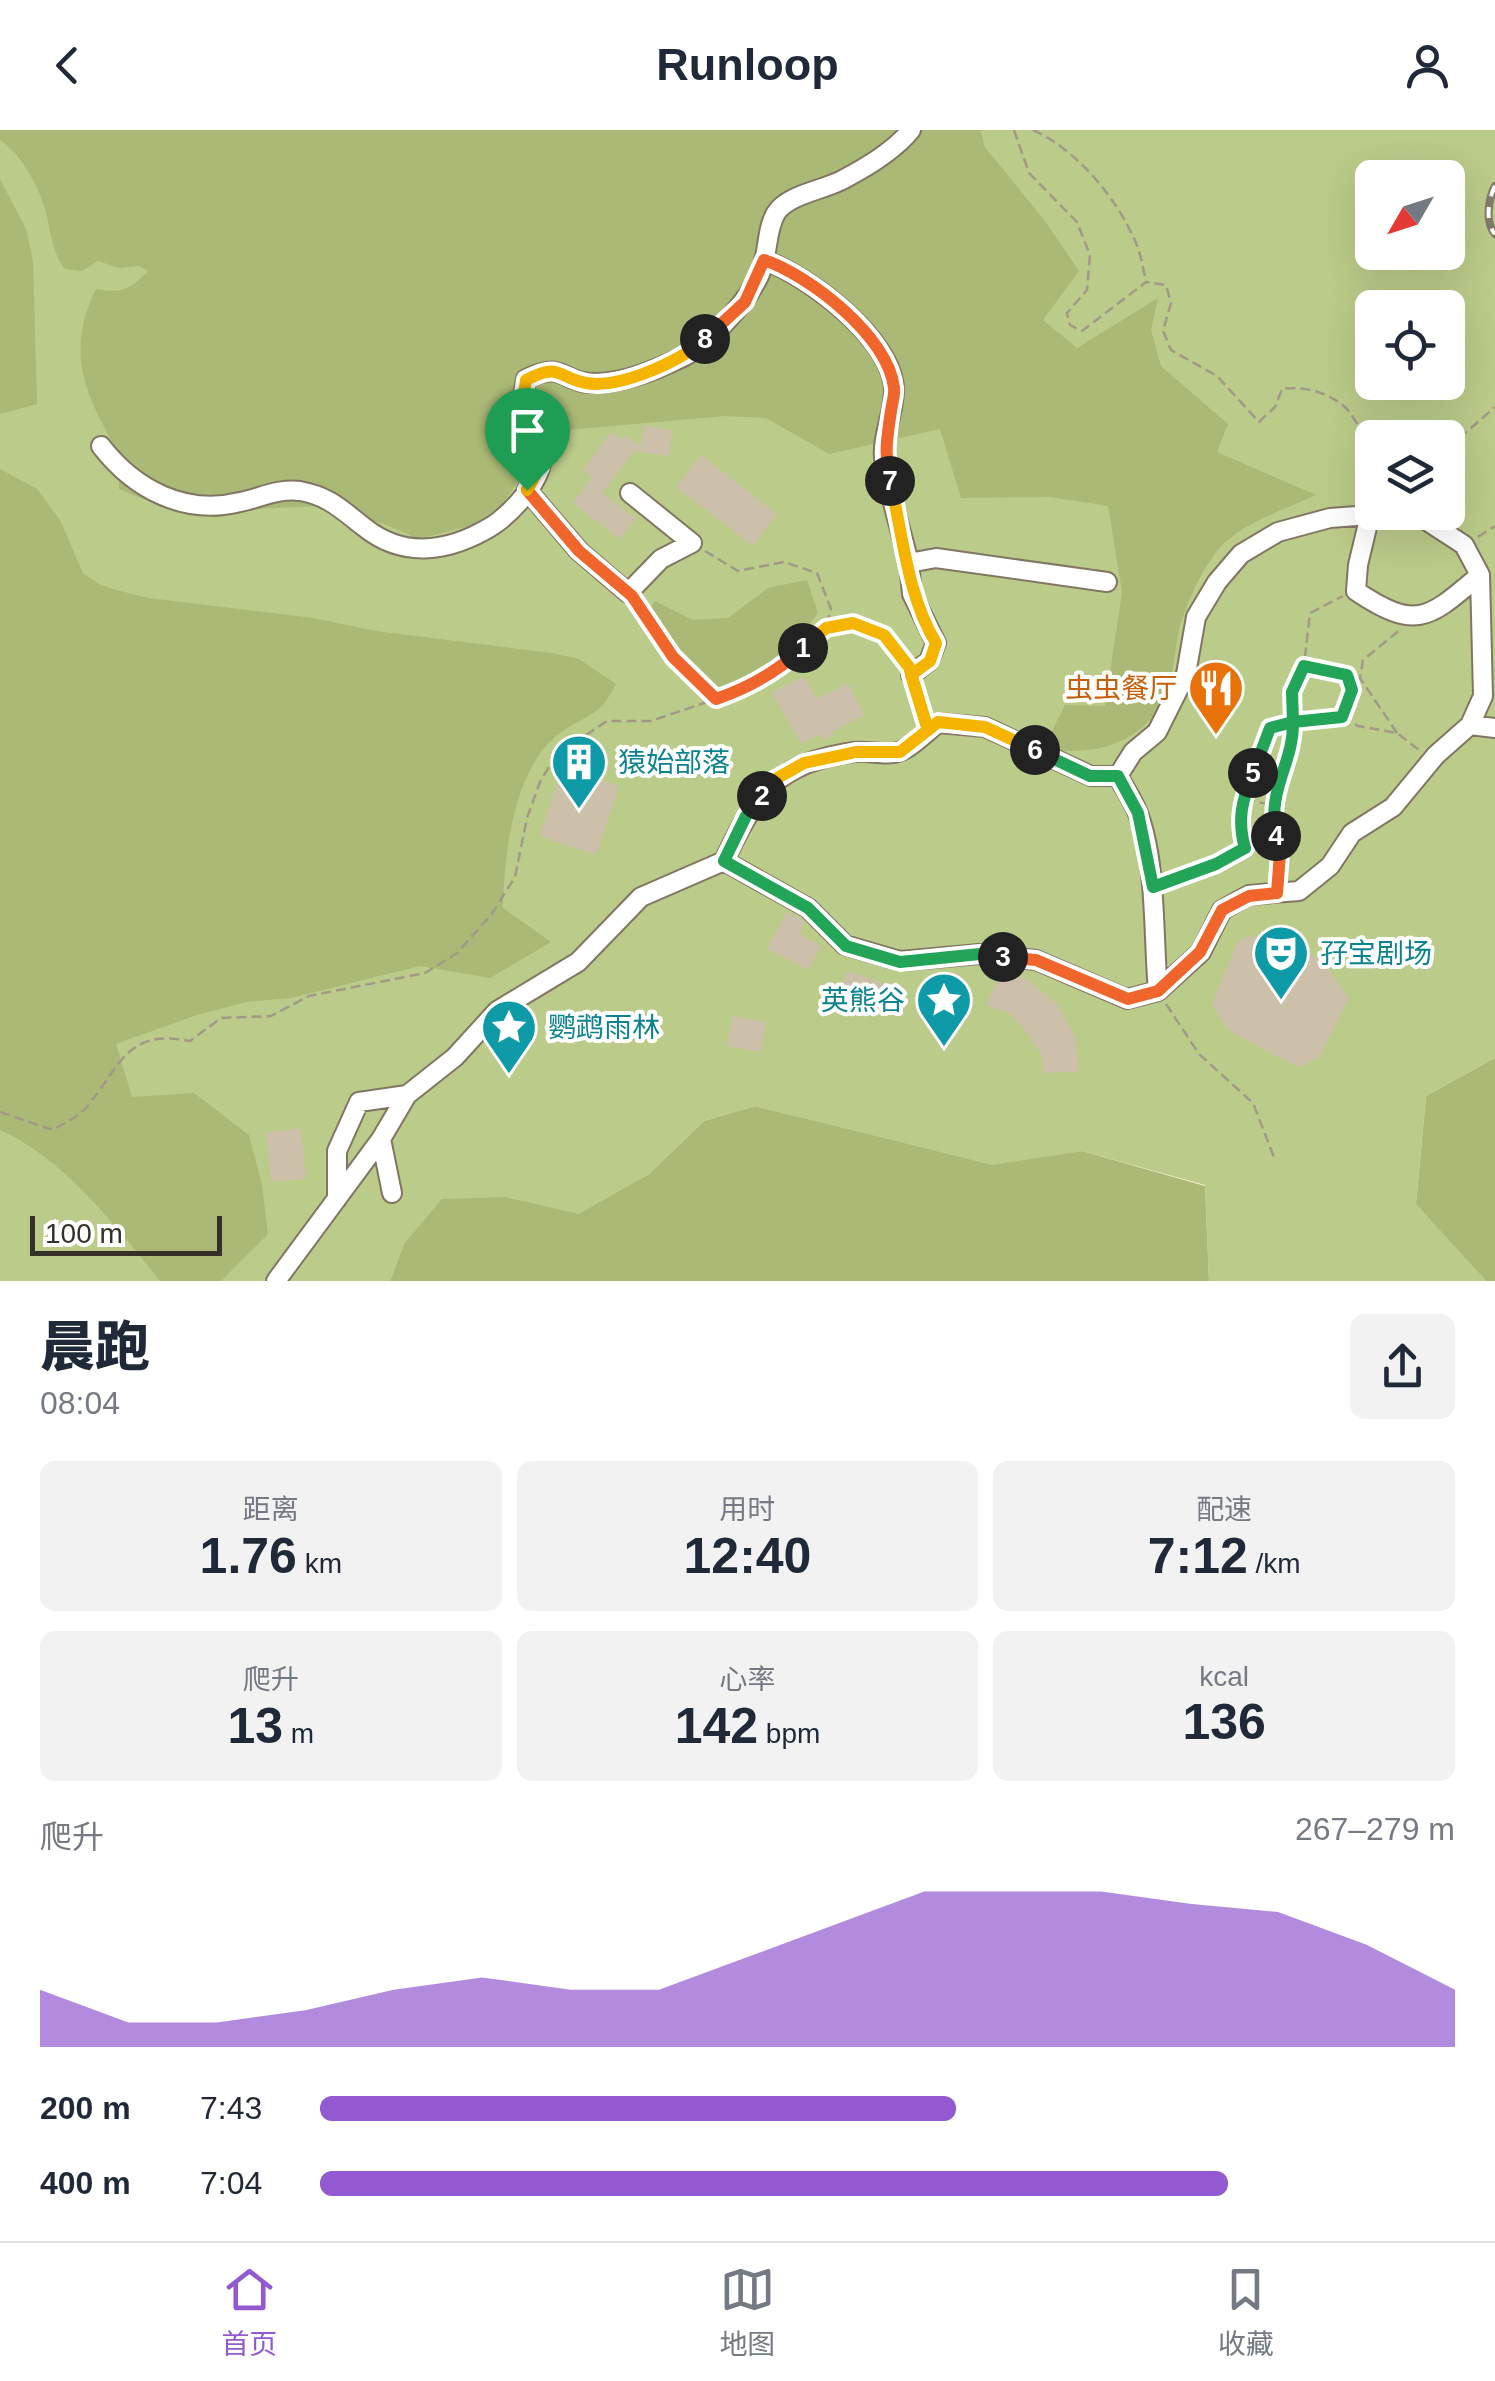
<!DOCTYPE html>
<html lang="zh">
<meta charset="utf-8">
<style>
body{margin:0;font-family:Arial,"Noto Sans SC",sans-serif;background:#f2f2f3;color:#1f2937;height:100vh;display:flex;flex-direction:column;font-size:38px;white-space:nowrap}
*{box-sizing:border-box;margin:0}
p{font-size:32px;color:#747a83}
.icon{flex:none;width:55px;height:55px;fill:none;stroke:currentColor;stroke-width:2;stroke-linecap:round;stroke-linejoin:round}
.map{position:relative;height:1151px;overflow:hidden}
.side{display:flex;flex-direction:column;background:#fff;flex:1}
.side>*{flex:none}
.needle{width:65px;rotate:231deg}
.tools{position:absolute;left:1355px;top:30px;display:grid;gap:20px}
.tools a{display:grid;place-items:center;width:110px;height:110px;border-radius:15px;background:#fff;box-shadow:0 10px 40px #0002;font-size:50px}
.scale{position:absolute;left:30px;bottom:25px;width:192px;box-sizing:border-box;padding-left:10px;border:5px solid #353028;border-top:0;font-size:28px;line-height:35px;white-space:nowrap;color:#353028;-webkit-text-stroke:8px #fff;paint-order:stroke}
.pin{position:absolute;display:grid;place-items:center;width:85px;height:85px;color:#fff;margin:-102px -42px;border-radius:50% 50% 50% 0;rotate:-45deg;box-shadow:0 0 10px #0007}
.pin .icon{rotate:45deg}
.km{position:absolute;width:50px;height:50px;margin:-25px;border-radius:50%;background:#222;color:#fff;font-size:28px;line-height:50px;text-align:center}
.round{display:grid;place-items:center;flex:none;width:105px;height:105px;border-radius:15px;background:#f2f2f3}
.headline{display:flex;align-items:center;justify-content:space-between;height:170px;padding:0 40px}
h1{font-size:55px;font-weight:800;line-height:75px}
.metrics{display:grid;grid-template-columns:repeat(3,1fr);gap:15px;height:170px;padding:10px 40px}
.metrics div{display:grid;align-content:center;border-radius:15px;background:#f2f2f3;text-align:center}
.metrics b{font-size:50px;font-weight:800}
.metrics small{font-size:28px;font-weight:400}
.metrics p{font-size:28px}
.chart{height:280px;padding:20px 40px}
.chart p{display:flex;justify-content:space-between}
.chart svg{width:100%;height:180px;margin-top:10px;fill:#9259d1;opacity:.7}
ul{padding:0 40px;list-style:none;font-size:32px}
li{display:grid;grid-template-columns:160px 120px 1fr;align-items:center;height:75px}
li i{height:25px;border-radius:12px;background:#9259d1}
header{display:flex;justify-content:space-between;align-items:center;height:130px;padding:0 40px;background:#fff;font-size:45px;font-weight:800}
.tabs{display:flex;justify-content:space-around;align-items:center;height:140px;border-top:2px solid #e0e1e3;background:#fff;font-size:28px;color:#747a83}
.tabs a{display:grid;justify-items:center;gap:5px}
.tabs .on{color:#9259d1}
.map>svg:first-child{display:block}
.green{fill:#bbcb89;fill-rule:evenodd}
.forest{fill:#aaba76}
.building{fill:#ccc0aa}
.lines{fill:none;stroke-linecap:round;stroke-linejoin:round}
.minor-casing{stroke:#827662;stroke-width:22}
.path{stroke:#a29989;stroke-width:2.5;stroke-dasharray:10 5;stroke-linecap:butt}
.minor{stroke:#fff;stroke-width:18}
.rail-casing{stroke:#837b6d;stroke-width:8}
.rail{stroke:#fff;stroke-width:4;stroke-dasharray:11;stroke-linecap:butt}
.split-1-casing{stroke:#fff;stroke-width:20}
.split-2-casing{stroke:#fff;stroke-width:20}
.split-3-casing{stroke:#fff;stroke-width:20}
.split-4-casing{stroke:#fff;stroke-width:20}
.split-5-casing{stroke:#fff;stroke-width:20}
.split-6-casing{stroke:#fff;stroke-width:20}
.split-7-casing{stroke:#fff;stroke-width:20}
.split-8-casing{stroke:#fff;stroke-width:20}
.split-9-casing{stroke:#fff;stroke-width:20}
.split-1{stroke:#f0652b;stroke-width:12}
.split-2{stroke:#f5b400;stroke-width:12}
.split-3{stroke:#22a559;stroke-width:12}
.split-4{stroke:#f0652b;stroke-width:12}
.split-5{stroke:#22a559;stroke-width:12}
.split-6{stroke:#22a559;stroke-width:12}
.split-7{stroke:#f5b400;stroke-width:12}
.split-8{stroke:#f0652b;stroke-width:12}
.split-9{stroke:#f5b400;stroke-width:12}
.labels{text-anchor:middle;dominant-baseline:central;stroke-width:8;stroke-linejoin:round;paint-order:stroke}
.food-label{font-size:28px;fill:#c56008;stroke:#fff;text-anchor:end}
.culture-label{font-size:28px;fill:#0d838f;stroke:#fff;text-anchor:start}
</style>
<header><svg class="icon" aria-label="back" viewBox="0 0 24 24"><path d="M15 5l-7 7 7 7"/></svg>Runloop<svg class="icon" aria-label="person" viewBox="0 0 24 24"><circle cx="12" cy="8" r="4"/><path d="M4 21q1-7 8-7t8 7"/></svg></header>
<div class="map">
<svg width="1495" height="1151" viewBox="0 0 1495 1151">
<rect width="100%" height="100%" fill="#fdf0da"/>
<path class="green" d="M0,0h1495v928l-69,38 -10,107 70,78h-277l-4,-96 -123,-34 -90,15 -237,-60 -51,15 -55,53 -70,41 -73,-18 -102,47 -14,37h-390zM1372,48h76v74h-76zM1372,178h76v74h-76zM1372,308h76v74h-76z"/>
<path class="forest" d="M0,0h981l3,16 61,75 34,50 -36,49 34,28 81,-50 -7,32 10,36 67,58 -11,28 99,43c-34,16 -83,30 -104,63 -12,17 -24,42 -30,62 -7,19 -6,41 -12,61 -18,61 -69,76 -127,68l22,-44 40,1 17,-114 -14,-86 -58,-9 -89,1 -21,-69 -111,25 -63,-36 -41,-2 -158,14 -51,54 -15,22 -28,19 -54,14 -35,-15 -63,-18 -110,5 -49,-4 -43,-18v-10l10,-8c-36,-64 -69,-109 -33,-182 25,5 35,0 52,-18l-9,-5 -20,2 -21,-7 -16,10 -17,-2c-17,-22 -13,-44 -23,-69 -8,-22 -23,-47 -42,-60z
M0,49l26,50 7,32 4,143 -37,10z
M0,339l37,20 23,31 23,53 16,11 17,6 33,8 164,20 63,13 175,22 28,6 37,25c-18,36 -28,28 -57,50 -46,34 -55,122 -56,174l48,34 -61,36 -70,-12 -129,32 -45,4 -52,14 -78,28 16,53 62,-4 55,42 13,50 6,49 -47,47h-61c-42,-53 -98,-124 -160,-151z
M807,450l11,33c-30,39 -51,60 -99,76l-39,-40 -30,-41 5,-7 38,19 35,-2 40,-30z
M1495,928v223h-9l-70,-77 10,-108z
M755,976l237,59 90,-14 123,35 4,95h-819l14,-37 38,-45 64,-2 73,17 70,-40 55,-53z"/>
<path class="building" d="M644,296l28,4 -3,26 -35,-5 -32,42 34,25 -16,21 -47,-36 19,-26 -9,-7 28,-38 10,8 4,-5 16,11z
M701,325l76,59 -24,32 -77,-59z
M804,546l12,23 32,-16 16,32 -32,17 2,3 -10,5 -3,-6 -19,10 -31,-51z
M563,637l56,19 -23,69 -56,-19z
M787,781l18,11 -6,12 22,12 -13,24 -41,-21z
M1261,806l40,12 23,15 25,35 -29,58 -19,11 -30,-13 -45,-26 -14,-24 25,-61 9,-6z
M1002,840l26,10 28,23 19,33 4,35 -34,2 -5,-21 -18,-26 -12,-12 -24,-9z
M847,841l58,19 -8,22 -57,-19z
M732,886l34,6 -5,30 -34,-6z
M301,999l5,50 -35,3 -5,-50z"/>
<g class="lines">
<g class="minor-casing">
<path id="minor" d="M764,130c43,15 130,80 130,130 0,23 -12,46 -10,68 4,35 17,71 25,105l27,-5 171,24
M101,316c33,43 84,70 139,56 20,-4 39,-14 60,-11 29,5 42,19 64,36 41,33 87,24 128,-1 17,-11 42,-37 48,-58 6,-24 -13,-44 -16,-66 -2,-7 1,-16 2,-23 38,-18 34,2 64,4 33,1 66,-13 95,-27 26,-13 71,-63 78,-91 5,-16 4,-37 13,-52 12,-19 49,-23 68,-34 23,-12 51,-29 67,-49
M527,360l52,61 49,42 33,-34 31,-16 -62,-50
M1370,385l-12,50 -2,26c61,41 73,27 124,-16
M909,433l3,31 24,49 -7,18 -18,14
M1470,595l25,3
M1118,646c6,11 14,23 19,35 20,48 16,127 21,180
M381,1009l11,54
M337,1069v-48l22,-49 48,-7
M276,1151l105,-142 26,-44 48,-38 42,-46 81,-49 63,-65 83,-36 84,47 37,37 55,16 79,-7 57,6 91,39 31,-8 43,-39 21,-42 27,-15 50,-4 31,-25 22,-33 41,-26 43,-52 34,-30 13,-29 -3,-121 -16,-30 -40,-26 -54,-4 -40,3 -52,14 -37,22 -24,28 -21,35 -10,57 -29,58 -24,20 -15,24h-27l-106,-49 -47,-4c-11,8 -24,23 -37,28 -13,6 -33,-1 -47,1 -78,11 -98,42 -130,109"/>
</g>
<path class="path" d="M1014,0l15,43 48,49 13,33 -3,35 -20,23 3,12 12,6 64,-49 20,3 5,18 -8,28 8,19 46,26 42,46 16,-15 7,-18c21,-3 46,3 63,18 11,11 13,24 27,31
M1033,0c44,20 84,68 103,113 5,12 7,26 10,38
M1448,318l47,-41
M1478,407l17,-11
M705,421l33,20 46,-9 33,11 14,36 -5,18
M637,474l36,53 41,41
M915,559l9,26
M1342,587l16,9 39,7 22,17
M1397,603l-37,-55 3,-18 38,-31
M1262,629l17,13
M1245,669l26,6
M1245,718c-11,-43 10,-80 26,-120l71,-11 10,-26 -5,-16 -41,-8
M1278,746l2,-23 -7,-48 21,-69 -2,-44 12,-26 6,-53 33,-17
M1169,752l47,-17 57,-35
M1166,874l33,50 54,49 22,57
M0,982l53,18c11,-7 25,-13 33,-22 35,-42 40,-80 104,-67l31,-23 50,-2 38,-20 116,-23 32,-20 34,-38 24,-38 12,-59 13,-36 16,-27 51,-34h44l91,-31 48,-30 36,-32 27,-5 32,12 18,24"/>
<use href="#minor" class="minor"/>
<g class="rail-casing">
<path id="rail" d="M1495,56c-7,13 -10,37 0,48"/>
</g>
<use href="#rail" class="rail"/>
</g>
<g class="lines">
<g class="split-1-casing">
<path id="split-1" d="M527,360l52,61 53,45 41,61 43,42c32,-11 62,-28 87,-51"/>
</g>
<g class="split-2-casing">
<path id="split-2" d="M762,666l12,-16 30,-17 52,-11h44l28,-22 -19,-63 -25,-32 -31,-12 -27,5 -23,20"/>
</g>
<g class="split-3-casing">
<path id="split-3" d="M762,666l-16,20 -22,45 84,47 38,38 54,16 80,-8 23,3"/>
</g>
<g class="split-4-casing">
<path id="split-4" d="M1003,827l33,3 92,39 30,-8 42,-39 22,-42 27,-14 28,-3 3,-40 -4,-17"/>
</g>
<g class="split-5-casing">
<path id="split-5" d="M1253,643l17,-45 23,-6 -1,-30 12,-26 43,9 5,15 -10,27 -49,5c1,41 -26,66 -17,114"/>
</g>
<g class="split-6-casing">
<path id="split-6" d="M1035,620l55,26h28l20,37 15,74 63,-23 29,-16c-8,-28 -3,-48 8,-75"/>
</g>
<g class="split-7-casing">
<path id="split-7" d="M890,351c13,54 17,114 46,162l-6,18 -19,14 17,55 10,-8 47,5 50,23"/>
</g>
<g class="split-8-casing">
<path id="split-8" d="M705,209l40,-37 19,-42c45,15 125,77 130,128 1,6 -2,16 -3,23 -4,26 -7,44 -1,70"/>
</g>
<g class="split-9-casing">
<path id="split-9" d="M527,360l13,-23v-23l-17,-44 3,-20c35,-18 30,-3 60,3 34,6 95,-22 119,-44"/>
</g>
<use href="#split-1" class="split-1"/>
<use href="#split-2" class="split-2"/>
<use href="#split-3" class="split-3"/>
<use href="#split-4" class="split-4"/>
<use href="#split-5" class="split-5"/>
<use href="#split-6" class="split-6"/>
<use href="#split-7" class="split-7"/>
<use href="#split-8" class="split-8"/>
<use href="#split-9" class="split-9"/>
</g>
<defs>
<g id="restaurant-pin" transform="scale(2.875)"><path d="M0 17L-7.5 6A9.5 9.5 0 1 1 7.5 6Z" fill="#e8710a" stroke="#fff"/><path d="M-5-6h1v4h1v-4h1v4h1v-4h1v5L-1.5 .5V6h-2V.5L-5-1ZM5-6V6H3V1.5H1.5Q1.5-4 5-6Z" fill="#fff"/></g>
<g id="building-pin" transform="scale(2.875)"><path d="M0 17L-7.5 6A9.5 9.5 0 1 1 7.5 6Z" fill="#0f9aa8" stroke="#fff"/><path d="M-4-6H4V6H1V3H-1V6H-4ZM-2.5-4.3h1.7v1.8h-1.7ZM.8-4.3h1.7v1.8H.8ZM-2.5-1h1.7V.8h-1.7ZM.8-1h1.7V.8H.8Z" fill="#fff"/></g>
<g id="theatre-pin" transform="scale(2.875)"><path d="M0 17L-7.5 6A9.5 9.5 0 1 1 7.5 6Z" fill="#0f9aa8" stroke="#fff"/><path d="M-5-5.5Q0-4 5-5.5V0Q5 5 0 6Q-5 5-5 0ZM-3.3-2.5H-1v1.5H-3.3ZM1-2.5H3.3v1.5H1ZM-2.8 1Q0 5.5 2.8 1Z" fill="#fff"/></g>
<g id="sight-pin" transform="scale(2.875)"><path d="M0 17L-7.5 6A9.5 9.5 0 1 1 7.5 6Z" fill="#0f9aa8" stroke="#fff"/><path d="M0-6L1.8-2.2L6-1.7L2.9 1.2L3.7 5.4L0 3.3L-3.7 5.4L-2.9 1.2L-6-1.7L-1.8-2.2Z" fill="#fff"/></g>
</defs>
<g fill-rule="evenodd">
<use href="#restaurant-pin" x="1216" y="558"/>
<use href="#building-pin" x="579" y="632"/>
<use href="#theatre-pin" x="1281" y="823"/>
<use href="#sight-pin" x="944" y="870"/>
<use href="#sight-pin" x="509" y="897"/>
</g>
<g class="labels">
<g class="food-label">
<text x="1177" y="558">虫虫餐厅</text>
</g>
<g class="culture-label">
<text x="618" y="632">猿始部落</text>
<text x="1320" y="823">孖宝剧场</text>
<text x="905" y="870" text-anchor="end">英熊谷</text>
<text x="548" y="897">鹦鹉雨林</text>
</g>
</g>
</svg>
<div class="tools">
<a><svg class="needle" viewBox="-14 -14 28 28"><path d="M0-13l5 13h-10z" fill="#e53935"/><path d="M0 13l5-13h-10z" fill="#747a83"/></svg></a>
<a><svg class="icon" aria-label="locate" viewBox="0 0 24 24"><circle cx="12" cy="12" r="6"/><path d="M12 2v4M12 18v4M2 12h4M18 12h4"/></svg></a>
<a><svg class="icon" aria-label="layers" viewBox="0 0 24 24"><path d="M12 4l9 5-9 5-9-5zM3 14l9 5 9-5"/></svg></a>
</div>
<div class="scale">100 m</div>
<div class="pin" style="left:527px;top:360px;background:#1e9e55"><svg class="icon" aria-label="arrive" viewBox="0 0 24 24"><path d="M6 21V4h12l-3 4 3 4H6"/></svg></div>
<b class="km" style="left:803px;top:518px">1</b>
<b class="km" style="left:762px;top:666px">2</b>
<b class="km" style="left:1003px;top:827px">3</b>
<b class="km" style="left:1276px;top:706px">4</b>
<b class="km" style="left:1253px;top:643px">5</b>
<b class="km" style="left:1035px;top:620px">6</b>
<b class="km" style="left:890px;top:351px">7</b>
<b class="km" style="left:705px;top:209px">8</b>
</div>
<section class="side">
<div class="headline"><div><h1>晨跑</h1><p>08:04</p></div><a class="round"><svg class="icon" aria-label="share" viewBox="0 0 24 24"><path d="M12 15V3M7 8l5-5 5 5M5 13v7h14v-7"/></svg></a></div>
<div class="metrics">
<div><p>距离</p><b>1.76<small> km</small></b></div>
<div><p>用时</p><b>12:40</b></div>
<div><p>配速</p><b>7:12<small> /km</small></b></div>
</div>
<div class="metrics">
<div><p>爬升</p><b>13<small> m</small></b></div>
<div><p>心率</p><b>142<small> bpm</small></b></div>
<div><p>kcal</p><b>136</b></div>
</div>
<div class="chart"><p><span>爬升</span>267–279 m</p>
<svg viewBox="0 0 160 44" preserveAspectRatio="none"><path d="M0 44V30L10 38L20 38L30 35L40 30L50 27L60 30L70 30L80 22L90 14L100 6L110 6L120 6L130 9L140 11L150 19L160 30V44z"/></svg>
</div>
<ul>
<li><b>200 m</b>7:43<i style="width:56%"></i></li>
<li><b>400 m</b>7:04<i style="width:80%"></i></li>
</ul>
</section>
<nav class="tabs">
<a class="on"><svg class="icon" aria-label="home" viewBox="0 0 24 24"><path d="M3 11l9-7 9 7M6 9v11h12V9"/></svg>首页</a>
<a><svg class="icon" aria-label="map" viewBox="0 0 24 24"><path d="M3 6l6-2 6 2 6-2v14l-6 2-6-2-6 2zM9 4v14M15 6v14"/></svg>地图</a>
<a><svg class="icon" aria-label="saved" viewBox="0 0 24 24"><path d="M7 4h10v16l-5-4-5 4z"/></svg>收藏</a>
</nav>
